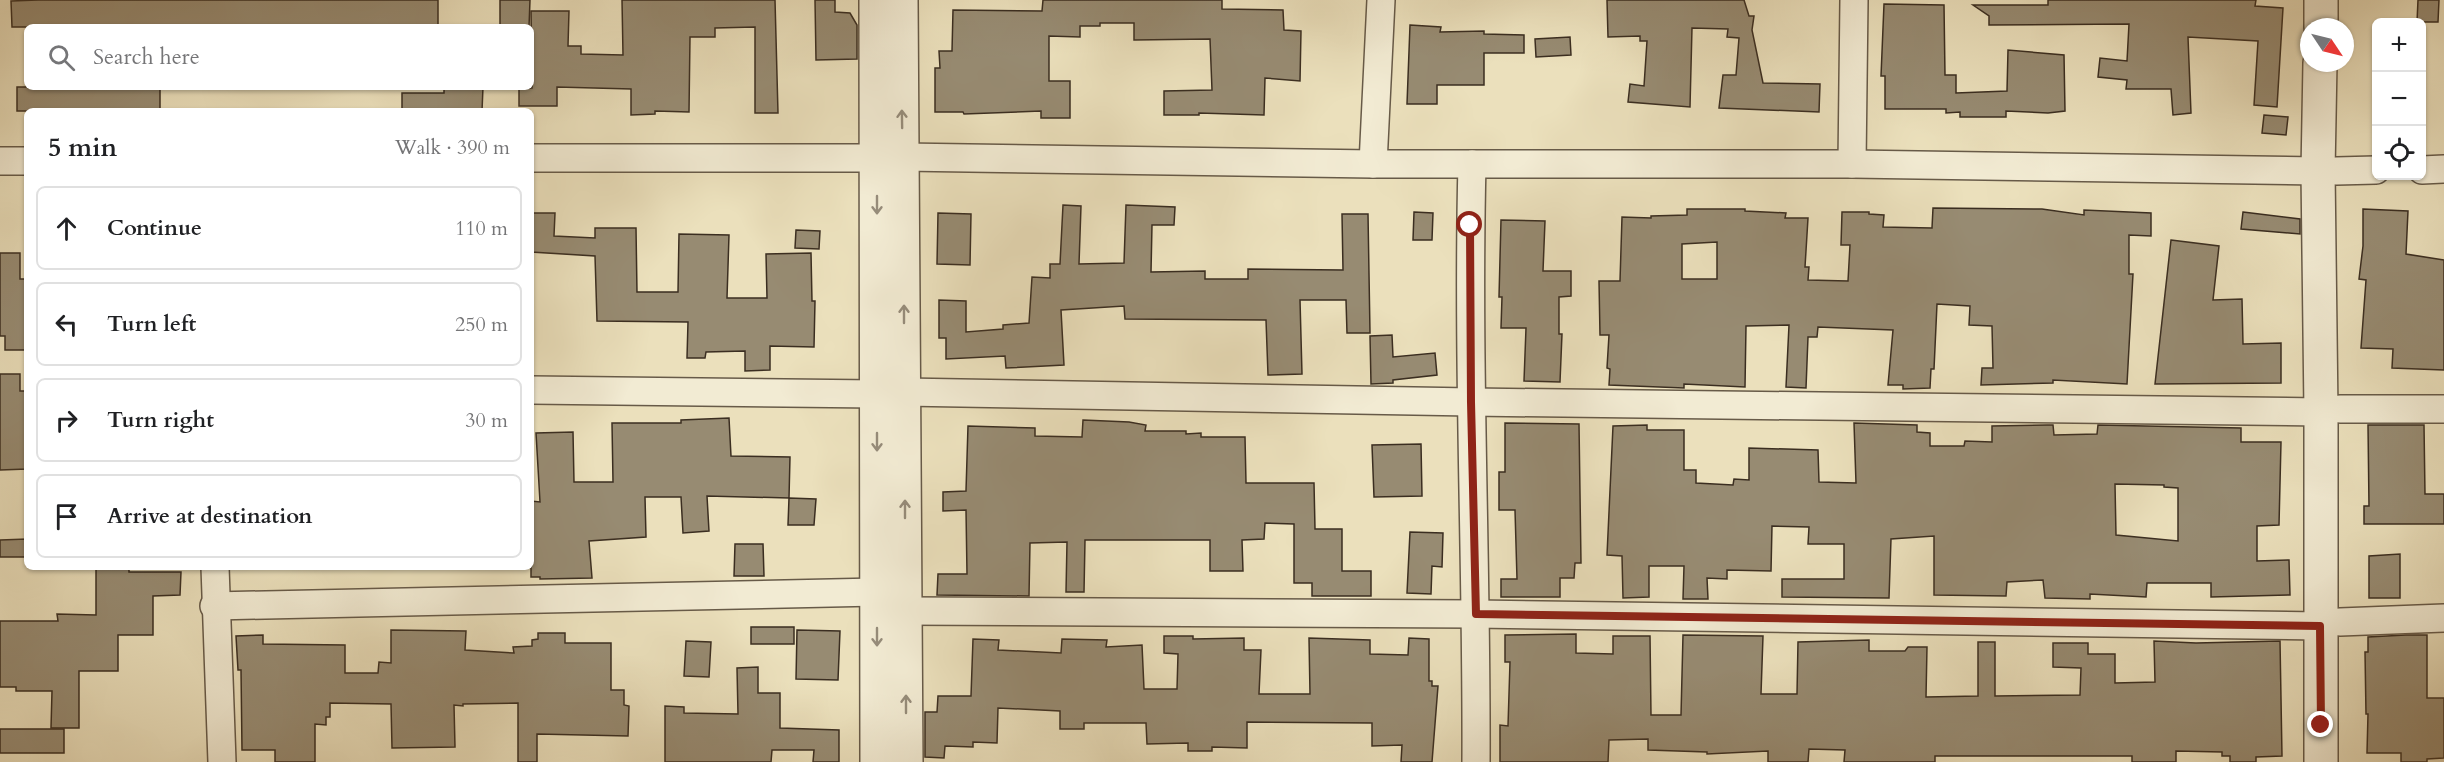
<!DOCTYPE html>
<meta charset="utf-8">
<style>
:root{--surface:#fff;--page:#f6f6f6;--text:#202124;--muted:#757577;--line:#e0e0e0}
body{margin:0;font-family:Cardo,serif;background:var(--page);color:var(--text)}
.controls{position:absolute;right:18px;top:18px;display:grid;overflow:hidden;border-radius:9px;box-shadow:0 2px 4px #0004}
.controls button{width:54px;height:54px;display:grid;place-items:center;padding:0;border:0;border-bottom:2px solid var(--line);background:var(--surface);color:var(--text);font:30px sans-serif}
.compass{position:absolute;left:2300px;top:18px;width:54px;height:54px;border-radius:50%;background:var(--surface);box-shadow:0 2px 4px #0004;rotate:125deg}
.stop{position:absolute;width:18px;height:18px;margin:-14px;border:4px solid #8f2418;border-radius:50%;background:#fff}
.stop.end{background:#8f2418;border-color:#fff;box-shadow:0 2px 6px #0008}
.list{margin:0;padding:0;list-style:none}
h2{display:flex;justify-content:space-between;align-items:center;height:78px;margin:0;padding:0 24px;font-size:26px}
h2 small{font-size:20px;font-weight:400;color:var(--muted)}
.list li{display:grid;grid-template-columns:39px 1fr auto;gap:18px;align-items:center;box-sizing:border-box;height:84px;margin:0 12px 12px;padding:0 12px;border:2px solid var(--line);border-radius:9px}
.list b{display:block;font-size:22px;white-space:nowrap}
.list em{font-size:20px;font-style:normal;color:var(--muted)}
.icon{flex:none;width:33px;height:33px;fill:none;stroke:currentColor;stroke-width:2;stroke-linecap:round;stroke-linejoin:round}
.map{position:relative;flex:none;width:2444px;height:762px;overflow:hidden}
.search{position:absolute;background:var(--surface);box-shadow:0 2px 4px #0004;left:24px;top:24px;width:510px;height:66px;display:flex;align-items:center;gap:15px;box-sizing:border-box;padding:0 21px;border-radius:9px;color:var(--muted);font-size:22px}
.panel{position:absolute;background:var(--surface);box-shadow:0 2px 4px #0004;left:24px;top:108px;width:510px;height:462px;border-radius:9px}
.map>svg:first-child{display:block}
.building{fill:#978b72;stroke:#3b2e21;stroke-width:1.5;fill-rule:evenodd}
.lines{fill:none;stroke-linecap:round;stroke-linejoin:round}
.minor-casing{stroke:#675a48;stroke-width:30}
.tertiary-casing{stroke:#675a48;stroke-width:36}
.minor{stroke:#f2ebd3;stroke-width:27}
.tertiary{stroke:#f2ebd3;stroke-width:33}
.oneway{stroke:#968c7a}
.route{stroke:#8f2418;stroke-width:8}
</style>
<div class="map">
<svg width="2444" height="762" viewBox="0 0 2444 762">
<rect width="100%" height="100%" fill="#ebe0bc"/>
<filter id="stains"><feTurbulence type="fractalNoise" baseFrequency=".00333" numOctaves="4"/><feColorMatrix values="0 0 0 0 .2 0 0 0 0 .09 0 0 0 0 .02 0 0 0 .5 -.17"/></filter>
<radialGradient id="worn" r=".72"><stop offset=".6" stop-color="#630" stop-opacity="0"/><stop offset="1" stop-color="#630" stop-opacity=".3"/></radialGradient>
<!-- building -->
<g class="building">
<path d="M 38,0 L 438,0 L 438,27 L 12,27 L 11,1 Z"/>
<path d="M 500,0 L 530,0 L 529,27 L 500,27 Z"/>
<path d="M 622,0 L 775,0 L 778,113 L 755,113 L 755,27 L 715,28 L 715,37 L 690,37 L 689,112 L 655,111 L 655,114 L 631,115 L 631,89 L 557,87 L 557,106 L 519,106 L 519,88 L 532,88 L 531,11 L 569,11 L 568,46 L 581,46 L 581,54 L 623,55 Z"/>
<path d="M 815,0 L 835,0 L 835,12 L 850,13 L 857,25 L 857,59 L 816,60 Z"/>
<path d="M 1043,0 L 1222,0 L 1222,9 L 1283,10 L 1284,30 L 1301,31 L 1300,81 L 1265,78 L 1264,115 L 1199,113 L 1199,115 L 1164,115 L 1164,91 L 1212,90 L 1210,39 L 1134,40 L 1134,23 L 1100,23 L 1100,26 L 1080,26 L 1080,37 L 1049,36 L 1049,81 L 1070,81 L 1070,118 L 1041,118 L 1041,111 L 964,114 L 963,112 L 935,112 L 935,68 L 940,68 L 939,51 L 952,51 L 953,10 L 1042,11 Z"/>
<path d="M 1607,0 L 1744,0 L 1749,16 L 1754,16 L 1752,30 L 1763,83 L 1820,84 L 1819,112 L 1719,108 L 1723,75 L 1736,75 L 1739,38 L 1727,37 L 1728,29 L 1692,28 L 1690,107 L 1628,102 L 1630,84 L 1644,86 L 1647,41 L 1640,41 L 1640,36 L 1608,37 Z"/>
<path d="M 2048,0 L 2256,0 L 2255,6 L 2283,8 L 2277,107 L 2254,105 L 2258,41 L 2188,37 L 2191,113 L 2173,115 L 2171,89 L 2126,89 L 2127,80 L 2098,77 L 2100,58 L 2127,61 L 2129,24 L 1989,25 L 1989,16 L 1973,5 L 2048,5 Z"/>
<path d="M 2418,0 L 2439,0 L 2438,22 L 2417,22 Z"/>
<path d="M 1884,4 L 1944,5 L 1945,75 L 1956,75 L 1956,93 L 2007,91 L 2008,50 L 2064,55 L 2065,111 L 2048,113 L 2006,111 L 2006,117 L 1960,117 L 1960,112 L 1946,113 L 1946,109 L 1885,109 L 1885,76 L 1881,76 Z"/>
<path d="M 1410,25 L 1441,27 L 1440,32 L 1484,31 L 1484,34 L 1524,35 L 1524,53 L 1484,53 L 1484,85 L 1437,85 L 1437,104 L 1407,104 Z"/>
<path d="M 1570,37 L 1571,55 L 1536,57 L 1535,39 Z"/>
<rect x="17" y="87" width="143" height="24"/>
<path d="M 444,87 L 483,87 L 482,111 L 402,111 L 402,93 L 444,93 Z"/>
<path d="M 2264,115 L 2288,117 L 2286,135 L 2262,133 Z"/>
<path d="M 1063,205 L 1081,206 L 1079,264 L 1124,263 L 1126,205 L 1175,207 L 1174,225 L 1152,225 L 1151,272 L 1205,271 L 1205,279 L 1248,279 L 1248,269 L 1343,270 L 1342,214 L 1368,214 L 1370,333 L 1347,333 L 1346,300 L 1300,300 L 1302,374 L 1268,375 L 1266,320 L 1125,319 L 1124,306 L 1061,310 L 1064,365 L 1006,368 L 1005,356 L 946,359 L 946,338 L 939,338 L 939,300 L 966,301 L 966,332 L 1003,329 L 1003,325 L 1029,323 L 1032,277 L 1050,278 L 1050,264 L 1060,264 Z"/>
<path d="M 1933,208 L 2042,209 L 2084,215 L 2084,210 L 2151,213 L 2151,236 L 2129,235 L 2129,274 L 2133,274 L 2127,384 L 2053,380 L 2053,383 L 1981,385 L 1982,368 L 1993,368 L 1992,326 L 1969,325 L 1970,306 L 1937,304 L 1934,369 L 1931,369 L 1930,388 L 1903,389 L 1903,385 L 1888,385 L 1893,330 L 1818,327 L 1817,337 L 1808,337 L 1806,388 L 1786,387 L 1789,325 L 1746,326 L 1745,387 L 1684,384 L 1684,388 L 1609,385 L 1610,369 L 1607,368 L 1609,335 L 1600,335 L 1599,281 L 1620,281 L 1622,217 L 1651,218 L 1651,216 L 1687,215 L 1687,209 L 1745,209 L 1745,211 L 1786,213 L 1785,218 L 1808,218 L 1805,267 L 1809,267 L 1808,280 L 1848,281 L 1850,245 L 1841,245 L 1842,212 L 1869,212 L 1869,214 L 1884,215 L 1883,227 L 1932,228 ZM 1717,242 L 1717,279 L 1682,279 L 1682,244 Z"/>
<path d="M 2363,209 L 2408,211 L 2406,254 L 2444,260 L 2444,370 L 2392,368 L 2393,349 L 2361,348 L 2366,280 L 2359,279 L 2363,246 Z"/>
<path d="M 1414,212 L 1433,213 L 1432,240 L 1413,240 Z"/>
<path d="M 2243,212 L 2300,219 L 2300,234 L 2241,229 Z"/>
<path d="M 531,213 L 555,213 L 554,236 L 595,238 L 595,228 L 636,228 L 637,292 L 678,292 L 679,234 L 729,235 L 727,298 L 767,298 L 766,254 L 811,253 L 812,301 L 815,301 L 814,347 L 770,346 L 770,370 L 745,371 L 745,351 L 706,352 L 705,358 L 687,358 L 688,322 L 597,321 L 595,256 L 531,252 Z"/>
<path d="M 938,213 L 971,214 L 970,265 L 937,264 Z"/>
<path d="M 1501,220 L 1545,221 L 1543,271 L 1571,271 L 1571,296 L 1559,297 L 1559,334 L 1562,334 L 1560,382 L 1524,381 L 1526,328 L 1501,328 L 1502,297 L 1499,297 Z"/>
<path d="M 796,230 L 820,231 L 819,249 L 795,248 Z"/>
<path d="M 2171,240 L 2219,246 L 2213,300 L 2242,299 L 2243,344 L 2281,343 L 2281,383 L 2155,384 Z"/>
<path d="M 0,253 L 20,253 L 20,279 L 27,279 L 27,350 L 5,350 L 5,336 L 0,336 Z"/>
<path d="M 1392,335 L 1393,357 L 1435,353 L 1437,375 L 1393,380 L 1393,383 L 1371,384 L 1370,336 Z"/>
<path d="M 0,374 L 20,374 L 20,391 L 27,391 L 27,469 L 0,470 Z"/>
<path d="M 729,418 L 731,456 L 790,457 L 789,498 L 707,496 L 709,531 L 683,533 L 681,497 L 645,497 L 646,537 L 589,541 L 592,578 L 540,579 L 540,577 L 531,577 L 531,501 L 540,502 L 536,433 L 573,432 L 574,482 L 613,482 L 612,423 L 681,423 L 681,420 Z"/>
<path d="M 1083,420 L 1129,422 L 1146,425 L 1145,431 L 1186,431 L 1186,434 L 1201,433 L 1201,437 L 1245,437 L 1246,483 L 1314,483 L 1315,529 L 1342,529 L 1342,571 L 1371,571 L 1371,596 L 1312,596 L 1312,583 L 1294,583 L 1294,524 L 1265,523 L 1264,539 L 1242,540 L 1243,571 L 1210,571 L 1210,540 L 1085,540 L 1084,592 L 1066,592 L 1067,542 L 1030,543 L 1029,596 L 937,595 L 938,574 L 967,574 L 966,510 L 943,511 L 943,492 L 966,491 L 968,426 L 1035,428 L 1035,436 L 1082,437 Z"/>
<path d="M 1505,423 L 1579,424 L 1581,563 L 1575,563 L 1574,578 L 1560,578 L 1560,597 L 1501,597 L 1501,579 L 1517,579 L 1515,510 L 1499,510 L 1499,472 L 1505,472 Z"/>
<path d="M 1854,423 L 1917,425 L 1917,432 L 1930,433 L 1930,446 L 1964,446 L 1965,441 L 1992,442 L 1992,426 L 2047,425 L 2053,425 L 2054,435 L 2097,434 L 2098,425 L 2241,428 L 2241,442 L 2281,442 L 2279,525 L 2257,526 L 2257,561 L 2289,560 L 2290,595 L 2211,597 L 2211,583 L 2147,583 L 2146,597 L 2090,594 L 2090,599 L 2045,598 L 2043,580 L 2007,582 L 2006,596 L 1934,595 L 1934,536 L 1891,539 L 1889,598 L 1782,597 L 1782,579 L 1844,579 L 1844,544 L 1808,544 L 1809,527 L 1772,526 L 1771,571 L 1727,570 L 1727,579 L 1707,578 L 1708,599 L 1683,599 L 1684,566 L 1649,566 L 1649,597 L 1623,598 L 1622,556 L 1607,555 L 1613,426 L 1647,425 L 1647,430 L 1684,430 L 1684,470 L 1696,470 L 1696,483 L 1733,485 L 1734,479 L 1749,480 L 1749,448 L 1818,450 L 1819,482 L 1856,483 ZM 2115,484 L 2164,485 L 2164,487 L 2178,488 L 2178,541 L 2116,535 Z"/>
<path d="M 2368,425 L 2424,425 L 2425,494 L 2444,494 L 2444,524 L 2364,524 L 2364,506 L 2369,506 Z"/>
<path d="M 1421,444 L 1422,496 L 1374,497 L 1372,445 Z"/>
<path d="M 789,498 L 816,499 L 814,525 L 788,525 Z"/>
<path d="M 1410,532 L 1443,533 L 1442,567 L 1432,566 L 1431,594 L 1407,593 Z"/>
<path d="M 27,539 L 27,557 L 0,557 L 0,540 Z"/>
<path d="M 735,544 L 763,544 L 764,576 L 734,576 Z"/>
<path d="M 2400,554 L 2400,598 L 2369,598 L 2369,556 Z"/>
<path d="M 96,567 L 129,567 L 129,572 L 181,572 L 180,595 L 153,596 L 153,635 L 118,635 L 118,671 L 79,671 L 79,728 L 51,728 L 52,691 L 16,691 L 16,687 L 0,687 L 0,621 L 58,621 L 57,614 L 96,615 Z"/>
<rect x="751" y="627" width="43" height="17"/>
<path d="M 391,630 L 466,631 L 465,650 L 514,653 L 513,647 L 532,646 L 532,640 L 538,639 L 538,633 L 565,633 L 565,643 L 611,643 L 611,690 L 624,690 L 624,705 L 629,706 L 628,736 L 537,734 L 537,762 L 518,762 L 518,703 L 463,704 L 463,706 L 454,705 L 455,747 L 392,748 L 391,704 L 330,703 L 330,717 L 326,717 L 326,725 L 315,724 L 315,762 L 275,762 L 275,750 L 242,750 L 241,670 L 238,670 L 236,636 L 263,635 L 263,644 L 345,645 L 345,673 L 378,673 L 379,662 L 391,663 Z"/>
<path d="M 797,630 L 840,631 L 838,680 L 796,679 Z"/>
<path d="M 1576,634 L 1576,653 L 1613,654 L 1613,636 L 1650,636 L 1651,715 L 1681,715 L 1683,635 L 1763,636 L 1761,694 L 1797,694 L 1798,642 L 1869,640 L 1869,651 L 1905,651 L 1908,647 L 1927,647 L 1926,697 L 1978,696 L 1978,642 L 1995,642 L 1995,696 L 2080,695 L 2081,668 L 2053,667 L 2053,643 L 2088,643 L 2088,654 L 2115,654 L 2115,683 L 2155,682 L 2154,641 L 2196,643 L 2280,641 L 2282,756 L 2256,757 L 2256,762 L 2230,762 L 2230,756 L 2222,756 L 2222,752 L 2176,751 L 2176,762 L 2132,762 L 2132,756 L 1935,756 L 1935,762 L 1844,762 L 1845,750 L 1809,749 L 1808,762 L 1768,762 L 1768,751 L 1707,754 L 1707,752 L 1648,750 L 1648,739 L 1609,740 L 1608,762 L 1500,762 L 1500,725 L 1508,726 L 1510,662 L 1505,662 L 1505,635 Z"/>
<path d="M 2406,635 L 2427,635 L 2427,698 L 2444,698 L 2444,758 L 2427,759 L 2427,762 L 2401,762 L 2401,753 L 2367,753 L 2368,714 L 2366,714 L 2365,652 L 2368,652 L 2368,637 Z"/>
<path d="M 1164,636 L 1193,636 L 1193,639 L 1244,638 L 1244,650 L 1261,650 L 1259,694 L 1310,694 L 1309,638 L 1370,640 L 1370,654 L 1408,655 L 1409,638 L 1429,639 L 1429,681 L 1432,681 L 1432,686 L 1438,686 L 1432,762 L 1401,762 L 1402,745 L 1372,746 L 1372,723 L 1247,722 L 1247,748 L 1212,747 L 1212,751 L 1188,751 L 1188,743 L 1147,744 L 1146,723 L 1084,723 L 1084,729 L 1060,729 L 1060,711 L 998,708 L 997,743 L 973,742 L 973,747 L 945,746 L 944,758 L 925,757 L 925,712 L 937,712 L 938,696 L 971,696 L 973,639 L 999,640 L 998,650 L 1061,653 L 1062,639 L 1107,640 L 1106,647 L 1142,645 L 1144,689 L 1177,689 L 1178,654 L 1164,653 Z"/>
<path d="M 686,641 L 711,642 L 709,677 L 684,676 Z"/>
<path d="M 758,667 L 758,693 L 780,693 L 780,728 L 839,730 L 839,762 L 813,762 L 814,750 L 772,750 L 771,762 L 665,762 L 665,706 L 684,707 L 684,713 L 738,714 L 737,668 Z"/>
<rect x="0" y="729" width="64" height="24"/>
</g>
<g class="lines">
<!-- minor casing -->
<g class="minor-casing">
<g id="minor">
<path d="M 903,157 L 1373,164 L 1852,164 L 2318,171"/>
<path d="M 531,158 L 877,158"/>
<path d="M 0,161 L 27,161"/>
<path d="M 1373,164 L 1381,0"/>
<path d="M 1472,164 C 1467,363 1477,563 1476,762"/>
<path d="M 1852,164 L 1854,0"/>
<path d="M 2422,170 L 2444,169"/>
<path d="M 2336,171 L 2376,170"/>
<path d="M 531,390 L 877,394"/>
<path d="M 904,392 L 1471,402 L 2321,412"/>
<path d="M 2340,409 L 2444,409"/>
<path d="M 215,567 L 222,762"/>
<path d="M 214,606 L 877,592"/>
<path d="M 905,611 L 1476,614 L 2320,626"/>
<path d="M 2340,622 L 2444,618"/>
</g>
</g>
<!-- tertiary casing -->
<g class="tertiary-casing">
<g id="tertiary">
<path d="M 876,0 L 877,762"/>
<path d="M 901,0 L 906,762"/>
<path d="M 2321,27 L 2321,0"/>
<path d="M 2320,63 L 2318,171 L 2321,412 L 2321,762"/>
</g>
</g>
<!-- minor -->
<use href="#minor" class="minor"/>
<!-- tertiary -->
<use href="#tertiary" class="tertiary"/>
</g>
<!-- one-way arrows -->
<defs><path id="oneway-shaft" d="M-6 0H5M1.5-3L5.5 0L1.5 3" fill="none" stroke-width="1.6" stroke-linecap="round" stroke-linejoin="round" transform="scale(1.5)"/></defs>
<g class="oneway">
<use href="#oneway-shaft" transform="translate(902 119) rotate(-91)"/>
<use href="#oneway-shaft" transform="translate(877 205) rotate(90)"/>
<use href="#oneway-shaft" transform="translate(904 314) rotate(-90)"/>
<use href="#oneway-shaft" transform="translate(877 442) rotate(90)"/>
<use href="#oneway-shaft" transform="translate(905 509) rotate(-90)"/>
<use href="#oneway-shaft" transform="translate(877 637) rotate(90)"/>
<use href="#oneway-shaft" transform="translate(906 704) rotate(-90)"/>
</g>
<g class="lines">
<!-- route -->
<path class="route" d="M 1470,225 L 1471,402 L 1476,614 L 2320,626 L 2321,725"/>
</g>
<rect width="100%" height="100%" filter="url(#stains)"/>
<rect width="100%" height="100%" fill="url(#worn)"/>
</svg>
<div class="controls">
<button>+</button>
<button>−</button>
<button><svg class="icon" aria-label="locate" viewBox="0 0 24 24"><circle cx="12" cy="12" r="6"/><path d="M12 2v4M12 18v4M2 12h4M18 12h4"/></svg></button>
</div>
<svg class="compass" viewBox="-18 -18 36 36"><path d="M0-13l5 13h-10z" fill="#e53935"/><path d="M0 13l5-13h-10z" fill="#757577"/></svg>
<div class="stop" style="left:1470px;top:225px"></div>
<div class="stop end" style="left:2321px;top:725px"></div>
<div class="search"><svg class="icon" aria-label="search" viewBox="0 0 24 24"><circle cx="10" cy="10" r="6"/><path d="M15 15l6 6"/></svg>Search here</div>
<section class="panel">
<h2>5 min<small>Walk · 390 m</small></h2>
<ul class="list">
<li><svg class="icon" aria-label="ahead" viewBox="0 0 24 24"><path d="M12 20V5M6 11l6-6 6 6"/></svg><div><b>Continue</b></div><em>110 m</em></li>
<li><svg class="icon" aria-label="left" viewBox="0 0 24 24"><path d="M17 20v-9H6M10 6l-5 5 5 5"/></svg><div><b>Turn left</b></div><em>250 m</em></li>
<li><svg class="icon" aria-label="right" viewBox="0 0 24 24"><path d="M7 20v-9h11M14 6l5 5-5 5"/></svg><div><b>Turn right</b></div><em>30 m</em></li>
<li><svg class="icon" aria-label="arrive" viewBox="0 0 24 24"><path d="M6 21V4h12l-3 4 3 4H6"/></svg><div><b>Arrive at destination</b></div></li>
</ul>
</section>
</div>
